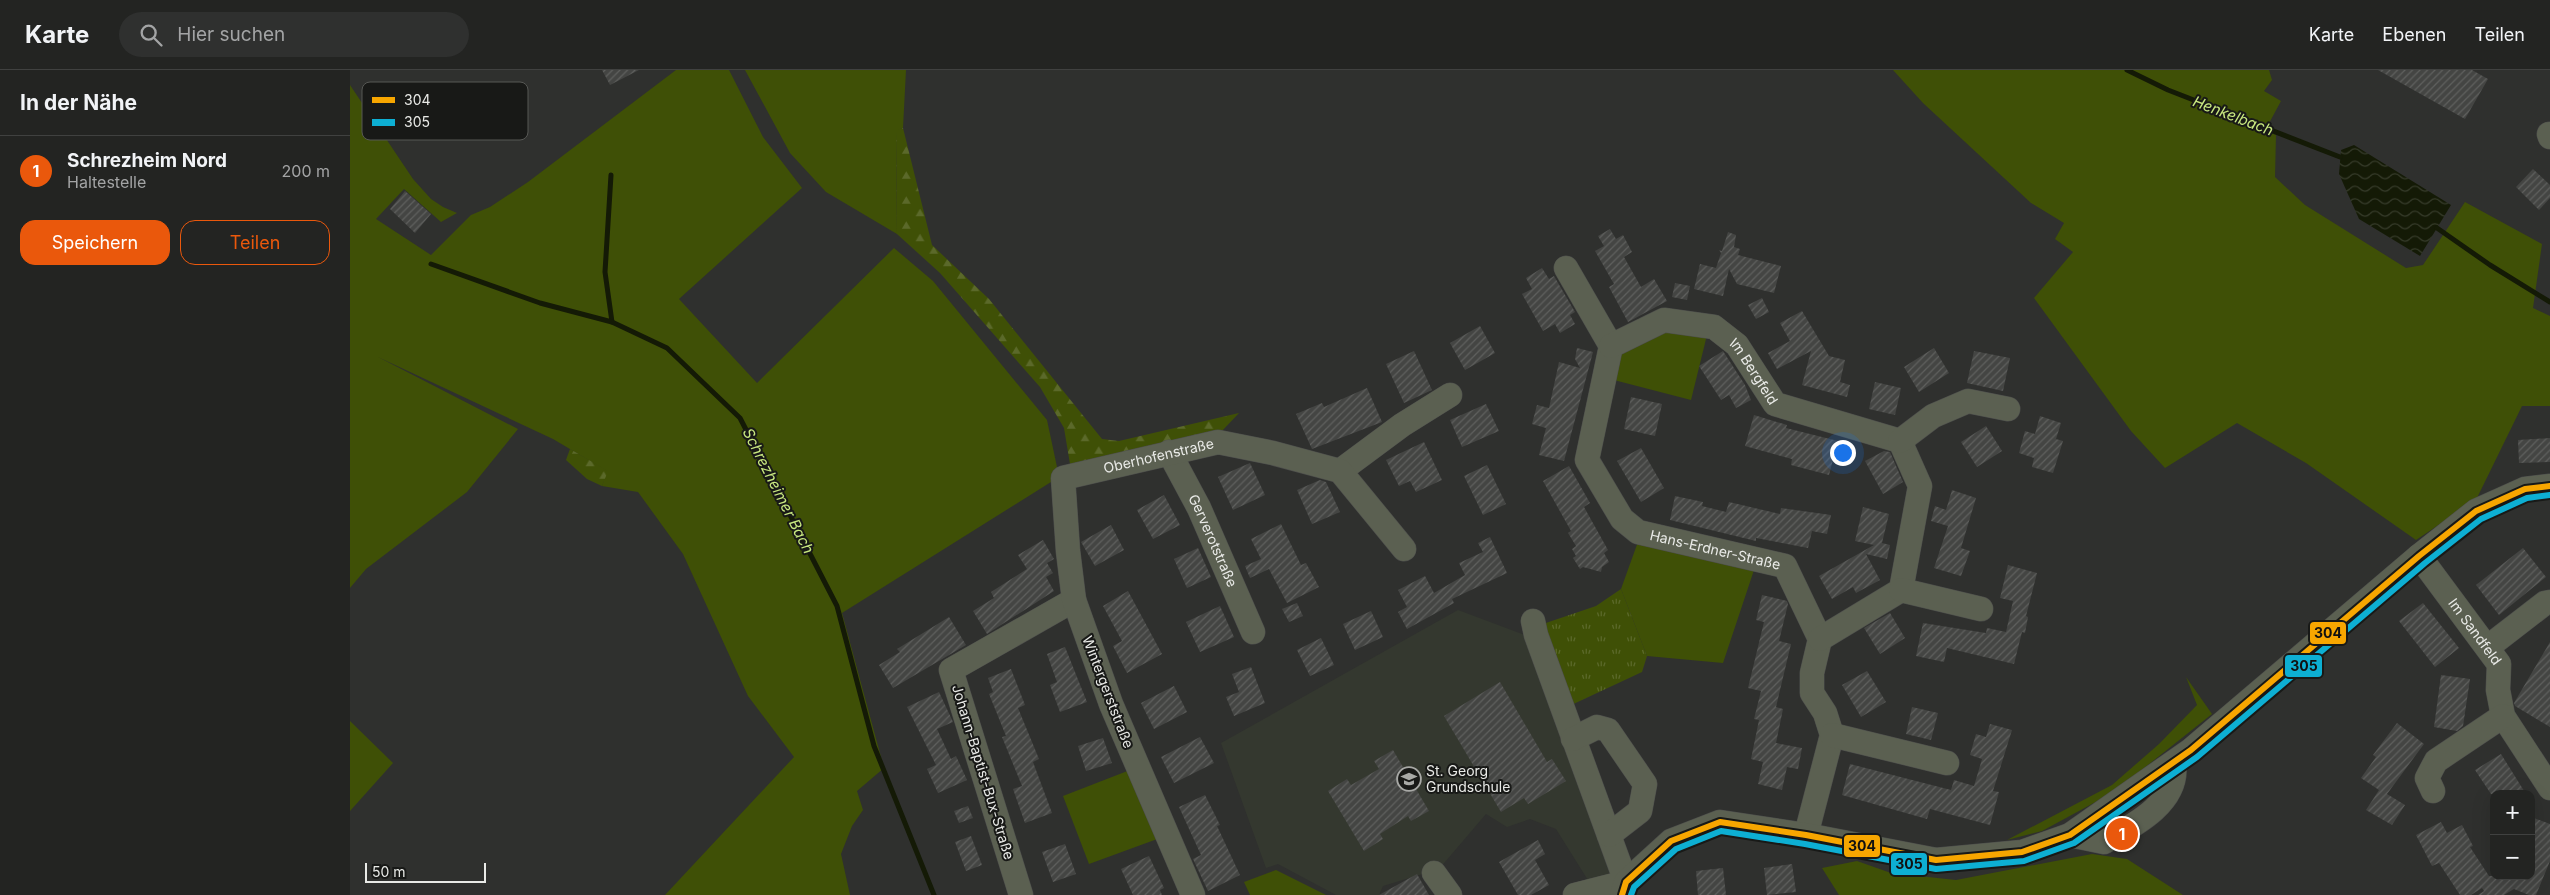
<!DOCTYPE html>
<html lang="de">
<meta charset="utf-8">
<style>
:root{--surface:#232422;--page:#2f302f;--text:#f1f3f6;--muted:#a3a4a5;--line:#404140;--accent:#ea580c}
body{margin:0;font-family:Inter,sans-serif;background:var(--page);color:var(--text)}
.controls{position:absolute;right:15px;bottom:15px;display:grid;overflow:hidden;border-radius:10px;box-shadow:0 5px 20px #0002}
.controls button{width:45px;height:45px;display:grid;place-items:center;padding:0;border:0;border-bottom:1px solid var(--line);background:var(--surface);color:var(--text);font:25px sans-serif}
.scale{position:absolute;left:15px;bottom:12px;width:121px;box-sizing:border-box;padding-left:5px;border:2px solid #e9eae7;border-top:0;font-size:14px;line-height:18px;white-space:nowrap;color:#e9eae7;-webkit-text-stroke:4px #181917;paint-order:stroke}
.you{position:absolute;left:1492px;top:382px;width:18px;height:18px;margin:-12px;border:4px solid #fff;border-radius:50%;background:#1a73e8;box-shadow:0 0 0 8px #1a73e833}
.badge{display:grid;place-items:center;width:32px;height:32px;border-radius:50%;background:var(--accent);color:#fff;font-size:16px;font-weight:700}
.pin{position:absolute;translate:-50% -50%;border:2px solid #fff;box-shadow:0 1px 5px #0006}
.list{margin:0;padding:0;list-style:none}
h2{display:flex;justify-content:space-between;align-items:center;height:65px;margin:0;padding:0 20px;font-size:21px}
h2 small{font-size:16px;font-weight:400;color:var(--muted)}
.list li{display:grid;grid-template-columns:32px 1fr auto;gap:15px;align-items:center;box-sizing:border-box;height:70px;padding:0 20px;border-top:1px solid var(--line)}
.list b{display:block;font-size:19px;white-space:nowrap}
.list p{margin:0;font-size:16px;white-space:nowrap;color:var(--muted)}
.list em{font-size:16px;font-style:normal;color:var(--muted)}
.actions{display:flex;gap:10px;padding:15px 20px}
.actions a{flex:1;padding:11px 0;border:1px solid var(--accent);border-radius:15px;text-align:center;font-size:18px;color:var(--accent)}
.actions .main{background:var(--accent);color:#fff}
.icon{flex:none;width:28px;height:28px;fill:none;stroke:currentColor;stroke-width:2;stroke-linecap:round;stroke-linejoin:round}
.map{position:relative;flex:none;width:2200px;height:825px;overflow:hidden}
header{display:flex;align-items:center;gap:30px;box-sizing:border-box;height:70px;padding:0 25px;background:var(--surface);border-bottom:1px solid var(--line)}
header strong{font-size:24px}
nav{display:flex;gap:28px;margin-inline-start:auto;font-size:18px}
.search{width:350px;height:45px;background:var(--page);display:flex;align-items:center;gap:12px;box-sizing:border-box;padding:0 18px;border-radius:28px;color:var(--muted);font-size:19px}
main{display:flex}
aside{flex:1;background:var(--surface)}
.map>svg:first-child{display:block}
.built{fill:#34382f}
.grass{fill:#3f5006}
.forest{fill:url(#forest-firs)}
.park{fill:url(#park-tufts)}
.water{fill:url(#water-waves)}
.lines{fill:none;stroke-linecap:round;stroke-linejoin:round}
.stream{stroke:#141a06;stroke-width:5}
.building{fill:url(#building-hatch)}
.minor-casing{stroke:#4d4e4c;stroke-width:25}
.minor{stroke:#5b6051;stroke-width:24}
.bus-1-casing{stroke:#181917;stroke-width:10}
.bus-2-casing{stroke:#181917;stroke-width:10}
.bus-1{stroke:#f7a600;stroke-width:6}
.bus-2{stroke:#0dafd3;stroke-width:6}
.labels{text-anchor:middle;stroke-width:4;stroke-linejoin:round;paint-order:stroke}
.street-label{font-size:14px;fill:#e9eae7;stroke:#181917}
.poi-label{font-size:14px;fill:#e9eae7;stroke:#181917;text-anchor:start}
.water-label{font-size:15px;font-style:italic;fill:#c9e980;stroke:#181917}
.key{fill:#181917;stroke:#575855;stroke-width:1}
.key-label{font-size:14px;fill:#e9eae7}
.line-badge{stroke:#181917;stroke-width:2}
.pale-badge-label{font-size:14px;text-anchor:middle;font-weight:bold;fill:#111}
</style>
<header>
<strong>Karte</strong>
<div class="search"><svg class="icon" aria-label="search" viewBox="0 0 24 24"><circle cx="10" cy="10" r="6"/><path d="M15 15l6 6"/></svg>Hier suchen</div>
<nav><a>Karte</a><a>Ebenen</a><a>Teilen</a></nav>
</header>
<main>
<aside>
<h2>In der Nähe<small></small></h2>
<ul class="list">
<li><span class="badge">1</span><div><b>Schrezheim Nord</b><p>Haltestelle</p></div><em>200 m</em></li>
</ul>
<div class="actions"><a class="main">Speichern</a><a>Teilen</a></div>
</aside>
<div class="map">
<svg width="2200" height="825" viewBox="0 0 2200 825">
<defs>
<pattern id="forest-firs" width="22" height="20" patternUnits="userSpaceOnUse" patternTransform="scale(1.25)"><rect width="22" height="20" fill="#3f5006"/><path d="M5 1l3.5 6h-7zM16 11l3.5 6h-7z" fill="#5b692a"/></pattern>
<pattern id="park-tufts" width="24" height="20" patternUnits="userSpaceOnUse" patternTransform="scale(1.25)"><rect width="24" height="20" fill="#3f5006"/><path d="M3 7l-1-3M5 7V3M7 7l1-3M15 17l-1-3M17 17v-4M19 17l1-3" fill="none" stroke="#5b692a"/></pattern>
<pattern id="water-waves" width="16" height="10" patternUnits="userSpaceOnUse" patternTransform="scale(1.25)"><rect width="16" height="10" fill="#141a06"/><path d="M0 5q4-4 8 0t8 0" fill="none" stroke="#363b2a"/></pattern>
<pattern id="building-hatch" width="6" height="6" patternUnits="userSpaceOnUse" patternTransform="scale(1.25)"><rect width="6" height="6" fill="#444543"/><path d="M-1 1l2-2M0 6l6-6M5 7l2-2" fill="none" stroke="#5f605e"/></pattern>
</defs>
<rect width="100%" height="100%" fill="#2f302e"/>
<!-- built -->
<path class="built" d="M 1108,540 L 1183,568 L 1270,808 L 1241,815 L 1206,759 L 1180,749 L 1157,757 L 1136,744 L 1089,799 L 1033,816 L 1029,825 L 986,825 L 928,794 L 916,798 L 871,673 Z"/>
<!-- grass -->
<g class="grass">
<path d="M 326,0 L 379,0 L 413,67 L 452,118 L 329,229 L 407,313 L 544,178 L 583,211 L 697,350 L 707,397 L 701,412 L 492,543 L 534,698 L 507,721 L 513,740 L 502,756 L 491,784 L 500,825 L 315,825 L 444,687 L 398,626 L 333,484 L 288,422 L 252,416 L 257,401 L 203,369 L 28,287 L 168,359 L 117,422 L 16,499 L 0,518 L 0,15 L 63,109 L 81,129 L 93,137 L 107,143 L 91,152 L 54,119 L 26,149 L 81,185 L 121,145 L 140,137 L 178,112 Z"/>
<path d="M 395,0 L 556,0 L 553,58 L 546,61 L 547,164 L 476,122 L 440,83 Z"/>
<path d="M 1543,0 L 1919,0 L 1922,10 L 1914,21 L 1931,31 L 1917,57 L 1834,27 L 1926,65 L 1925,107 L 1955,135 L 2056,198 L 2073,195 L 2115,132 L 2192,174 L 2183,238 L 2200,246 L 2200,336 L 2172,336 L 2126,430 L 2066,470 L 1956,393 L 1887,353 L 1815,398 L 1781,361 L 1684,228 L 1723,182 L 1705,169 L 1714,153 L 1681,133 L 1573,33 Z"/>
<path d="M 1314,256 L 1357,265 L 1341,330 L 1260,309 L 1266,280 Z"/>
<path d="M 1289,469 L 1405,497 L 1373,593 L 1297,586 L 1271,519 Z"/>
<path d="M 1836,607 L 1862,644 L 1764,722 L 1692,761 L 1657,770 L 1762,715 L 1809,674 L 1847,635 Z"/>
<path d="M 0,651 L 43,693 L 0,741 Z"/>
<path d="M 780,700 L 810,768 L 739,794 L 713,726 Z"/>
<path d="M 1742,784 L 1777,789 L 1833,825 L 1489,825 L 1472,798 L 1507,791 L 1541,803 L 1606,810 Z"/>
<path d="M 926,800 L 976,825 L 900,825 L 894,812 Z"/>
</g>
<!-- forest -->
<g class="forest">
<path d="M 553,58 L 582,175 L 639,229 L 752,369 L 769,371 L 889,343 L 870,363 L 741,396 L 720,394 L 714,358 L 690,317 L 590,203 L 547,164 L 546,60 Z"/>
<path d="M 220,379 L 258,401 L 252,416 L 237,409 L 216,390 Z"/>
</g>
<!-- park -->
<path class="park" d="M 1271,519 L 1297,586 L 1292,602 L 1217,637 L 1190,555 L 1246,536 Z"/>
<!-- water -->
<path class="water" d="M 2004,75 L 2101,135 L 2070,186 L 2009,149 L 1989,104 L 1991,80 Z"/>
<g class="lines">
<!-- stream -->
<g class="stream">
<path d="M 1777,0 L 1818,20 L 1990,87"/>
<path d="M 261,105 L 255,202 L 262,252"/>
<path d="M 2087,158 L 2140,195 L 2200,232"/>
<path d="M 81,194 L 190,233 L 262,252 L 317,278 L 390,348 L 487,536 L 524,676 L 584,825"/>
</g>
</g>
<!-- building -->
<g class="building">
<path d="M 252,0 L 289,0 L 260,15 Z"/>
<path d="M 2028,0 L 2122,0 L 2138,9 L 2115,49 Z"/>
<path d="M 2183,99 L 2200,115 L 2200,128 L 2189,140 L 2166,117 Z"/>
<path d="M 55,121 L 81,144 L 65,163 L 40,139 Z"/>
<path d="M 1260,159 L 1266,169 L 1273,165 L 1282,182 L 1274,187 L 1291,217 L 1304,209 L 1317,231 L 1278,252 L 1259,217 L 1264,214 L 1245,181 L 1254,176 L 1248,166 Z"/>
<path d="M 1378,162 L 1386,165 L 1384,177 L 1390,179 L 1388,185 L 1431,196 L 1424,223 L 1387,214 L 1379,199 L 1373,226 L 1344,219 L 1350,194 L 1366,198 L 1371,183 L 1369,180 L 1372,181 Z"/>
<path d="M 1192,198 L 1199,209 L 1204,206 L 1225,242 L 1220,245 L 1225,254 L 1210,263 L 1205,254 L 1193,261 L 1172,224 L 1182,219 L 1176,208 Z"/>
<path d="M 1325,213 L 1340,216 L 1337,230 L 1322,227 Z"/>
<path d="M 1412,228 L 1419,242 L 1406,249 L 1398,235 Z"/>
<path d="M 1452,241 L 1479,286 L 1495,290 L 1490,312 L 1500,315 L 1497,327 L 1452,315 L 1461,281 L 1427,299 L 1418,283 L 1440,271 L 1430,253 Z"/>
<path d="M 1130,256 L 1145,283 L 1115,300 L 1100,273 Z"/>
<path d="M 1227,278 L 1243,282 L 1214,391 L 1189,385 L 1196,358 L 1182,354 L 1187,335 L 1199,338 L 1209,292 L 1230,298 L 1225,289 Z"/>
<path d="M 1584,278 L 1599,303 L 1569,322 L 1554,297 Z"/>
<path d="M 1064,281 L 1082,320 L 1054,333 L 1036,294 Z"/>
<path d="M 1373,281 L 1395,315 L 1401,330 L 1386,338 L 1379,325 L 1371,330 L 1349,296 Z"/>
<path d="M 1624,281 L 1660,288 L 1653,321 L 1617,313 Z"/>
<path d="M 1525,312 L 1551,318 L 1545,345 L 1519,339 Z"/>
<path d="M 1017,318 L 1032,352 L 962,379 L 946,344 L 972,333 L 974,337 Z"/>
<path d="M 1281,327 L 1312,334 L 1305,366 L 1274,359 Z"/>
<path d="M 1136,334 L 1149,361 L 1112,377 L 1100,350 Z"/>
<path d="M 1404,345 L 1437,355 L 1436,358 L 1488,371 L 1479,405 L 1441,395 L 1442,389 L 1395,376 Z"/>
<path d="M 1690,346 L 1711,353 L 1706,369 L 1713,371 L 1703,403 L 1682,397 L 1684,388 L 1669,383 L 1675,361 L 1685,364 Z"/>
<path d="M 1636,356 L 1652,381 L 1627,397 L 1611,372 Z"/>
<path d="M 2200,368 L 2200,392 L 2169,393 L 2168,370 Z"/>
<path d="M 1074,372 L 1092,410 L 1066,422 L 1060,411 L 1049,416 L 1036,390 Z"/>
<path d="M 1291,378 L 1314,418 L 1291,432 L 1267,391 Z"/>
<path d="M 1534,381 L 1540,382 L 1553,412 L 1533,424 L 1515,391 Z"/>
<path d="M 900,393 L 915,425 L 883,440 L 868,407 Z"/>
<path d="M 1137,395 L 1156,434 L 1133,445 L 1114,406 Z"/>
<path d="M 1219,396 L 1240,433 L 1234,437 L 1258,480 L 1254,483 L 1259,492 L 1252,497 L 1251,502 L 1233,497 L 1230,499 L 1223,488 L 1226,486 L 1222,479 L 1226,476 L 1218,463 L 1221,461 L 1193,411 Z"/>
<path d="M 970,410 L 976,412 L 990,442 L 962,454 L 947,420 Z"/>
<path d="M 1602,420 L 1626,428 L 1611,478 L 1620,481 L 1611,506 L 1584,498 L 1598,456 L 1581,451 L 1585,436 L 1596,440 Z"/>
<path d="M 814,425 L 830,455 L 803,469 L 787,440 Z"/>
<path d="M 1325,426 L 1353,432 L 1352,436 L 1376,442 L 1379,432 L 1430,444 L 1431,438 L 1481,445 L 1477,464 L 1462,461 L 1458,478 L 1406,468 L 1406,471 L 1320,450 Z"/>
<path d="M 1513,437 L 1539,444 L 1532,473 L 1540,475 L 1537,489 L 1516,484 L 1530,510 L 1506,523 L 1503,517 L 1482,529 L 1469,506 L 1524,475 L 1505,471 Z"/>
<path d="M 931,454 L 951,495 L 956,493 L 969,517 L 937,533 L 919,499 L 900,508 L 895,496 L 911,489 L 901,469 Z"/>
<path d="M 761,455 L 774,480 L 745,496 L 731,472 Z"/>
<path d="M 1140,467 L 1157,503 L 1102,529 L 1104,533 L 1057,559 L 1048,542 L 1057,537 L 1048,520 L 1075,506 L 1084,523 L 1115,505 L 1109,493 L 1133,482 L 1128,473 Z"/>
<path d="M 693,470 L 704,489 L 697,493 L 703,503 L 696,507 L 704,521 L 637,564 L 623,541 L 644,528 L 641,522 L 677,499 L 668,485 Z"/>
<path d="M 848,478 L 861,507 L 837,518 L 824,489 Z"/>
<path d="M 2173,478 L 2196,507 L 2149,545 L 2126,515 Z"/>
<path d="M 1658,495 L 1687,503 L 1676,546 L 1678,547 L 1675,563 L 1672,562 L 1664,594 L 1597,578 L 1594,592 L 1566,586 L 1573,553 L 1636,563 L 1637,558 L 1656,562 L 1663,531 L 1650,528 Z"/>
<path d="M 778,521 L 812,584 L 777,603 L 763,576 L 772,571 L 753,536 Z"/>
<path d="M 1412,525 L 1437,531 L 1438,534 L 1429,571 L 1441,574 L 1426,637 L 1433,639 L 1426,673 L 1452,678 L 1448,699 L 1437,697 L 1432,720 L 1408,714 L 1413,692 L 1401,689 L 1409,650 L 1404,649 L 1411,621 L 1398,618 L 1414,552 L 1406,550 Z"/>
<path d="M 947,533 L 953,546 L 939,552 L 932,539 Z"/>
<path d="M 2073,533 L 2109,578 L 2085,597 L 2049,551 Z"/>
<path d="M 870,536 L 884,567 L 850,582 L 836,552 Z"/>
<path d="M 1021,541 L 1033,567 L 1005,580 L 993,554 Z"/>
<path d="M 1540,543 L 1555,568 L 1530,584 L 1514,558 Z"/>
<path d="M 599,547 L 616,575 L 543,618 L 529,595 L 550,582 L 547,579 Z"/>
<path d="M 971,568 L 984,595 L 960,606 L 947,580 Z"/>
<path d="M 2200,572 L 2200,657 L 2165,636 L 2164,633 Z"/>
<path d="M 715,577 L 737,632 L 710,642 L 700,615 L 707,612 L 697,584 Z"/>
<path d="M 901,597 L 915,633 L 884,646 L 876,627 L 889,622 L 882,604 Z"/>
<path d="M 661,599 L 675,635 L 668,638 L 689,689 L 683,692 L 702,743 L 675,753 L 663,719 L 672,716 L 652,667 L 656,666 L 639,624 L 643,622 L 638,608 Z"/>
<path d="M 1517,601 L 1536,632 L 1511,647 L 1492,615 Z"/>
<path d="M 2091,605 L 2120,609 L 2113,656 L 2107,661 L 2084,657 Z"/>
<path d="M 1150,612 L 1197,692 L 1202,689 L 1216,711 L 1178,734 L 1174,728 L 1151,742 L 1094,646 Z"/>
<path d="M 824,616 L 837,642 L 804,659 L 791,633 Z"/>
<path d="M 589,622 L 603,652 L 587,659 L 601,689 L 606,686 L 617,710 L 588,723 L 577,699 L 586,695 L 557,637 Z"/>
<path d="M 1562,637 L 1588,643 L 1581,670 L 1556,664 Z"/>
<path d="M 2047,653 L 2074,674 L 2037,724 L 2055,735 L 2042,755 L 2016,740 L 2029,720 L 2011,708 L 2026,687 L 2023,685 Z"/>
<path d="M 1640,654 L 1662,660 L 1643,721 L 1649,722 L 1640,755 L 1580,739 L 1577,749 L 1492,725 L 1500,694 L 1601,720 L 1604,710 L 1624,716 L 1632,689 L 1620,685 L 1626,664 L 1636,667 Z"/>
<path d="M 850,667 L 864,693 L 824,713 L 811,687 Z"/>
<path d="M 753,668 L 762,693 L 736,701 L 728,676 Z"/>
<path d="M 1043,680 L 1079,741 L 1061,751 L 1058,746 L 1030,764 L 1033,769 L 1014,781 L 978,721 L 997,709 L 1001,715 L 1029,699 L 1024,691 Z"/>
<path d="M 2151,684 L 2176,724 L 2141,724 L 2125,700 Z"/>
<path d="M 855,725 L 870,755 L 867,756 L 890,805 L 858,821 L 843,789 L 851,785 L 829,737 Z"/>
<path d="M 618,736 L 623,748 L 609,753 L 604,741 Z"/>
<path d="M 2181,747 L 2200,754 L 2200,791 L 2186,825 L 2179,825 L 2164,819 L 2154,825 L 2128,825 L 2134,821 L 2132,818 L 2121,825 L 2110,825 L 2089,793 L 2082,796 L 2066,765 L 2091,752 L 2097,763 L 2112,755 L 2123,776 L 2120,777 L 2139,806 L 2181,806 Z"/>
<path d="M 621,766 L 632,795 L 616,801 L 605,772 Z"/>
<path d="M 1188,770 L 1195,784 L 1185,790 L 1199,815 L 1181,825 L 1168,825 L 1149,792 Z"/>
<path d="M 715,774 L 726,804 L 703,812 L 692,782 Z"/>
<path d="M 799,786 L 814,818 L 810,820 L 812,825 L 783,825 L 771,799 Z"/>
<path d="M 1442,794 L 1446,822 L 1417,825 L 1414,798 Z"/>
<path d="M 1373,798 L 1376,825 L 1348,825 L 1346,801 Z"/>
<path d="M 1067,804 L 1079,825 L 1029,825 Z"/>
</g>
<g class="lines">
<!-- minor casing -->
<g class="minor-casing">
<g id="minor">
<path d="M 2199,64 L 2200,67"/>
<path id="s1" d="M 1216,198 L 1261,276 L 1237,390 L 1272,449 L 1288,462 L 1435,496 L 1470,569 L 1462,603 L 1462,623 L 1475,643 L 1482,665 L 1456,765"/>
<path id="s2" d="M 1261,276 L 1314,250 L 1364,257 L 1387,275 L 1425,334 L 1550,371 L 1570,416 L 1551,520 L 1470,569"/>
<path d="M 1550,371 L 1583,346 L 1618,331 L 1658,339"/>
<path id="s3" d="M 819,382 L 849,438 L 903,562"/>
<path d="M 990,401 L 1052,355 L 1100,325"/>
<path id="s4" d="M 2069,486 L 2149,594 L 2148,620 L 2153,646 L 2200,718"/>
<path d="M 1551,520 L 1631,539"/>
<path d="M 1183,551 L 1186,565 L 1276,812 L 1225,825"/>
<path d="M 2138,577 L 2195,533 L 2200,532"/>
<path d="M 1482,665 L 1597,693"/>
<path d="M 1223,669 L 1247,657 L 1258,660 L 1295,714 L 1290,741 L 1259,765"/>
<path d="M 2083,721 L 2077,708 L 2086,691 L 2153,646"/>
<path d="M 1720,765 L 1754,772 C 1783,756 1829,733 1824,694"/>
<path d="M 1084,803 L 1100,825"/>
<path d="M 671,825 L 601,600 L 724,530"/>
<path id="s5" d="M 843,825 L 761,634 L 724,530 L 718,481 L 713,408 L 868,372 L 923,383 L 990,401 L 1054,479"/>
<path d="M 1272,825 L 1276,812 L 1321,771 L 1370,752 L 1456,765 L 1586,790 L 1672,782 L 1720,765 L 1841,680 L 2069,486 L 2126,441 L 2175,419 L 2200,416"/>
</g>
</g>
<!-- minor -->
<use href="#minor" class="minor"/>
<!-- bus-1 casing -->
<g class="bus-1-casing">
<path id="bus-1" d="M 1272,825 L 1276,812 L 1321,771 L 1370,752 L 1456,765 L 1586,790 L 1672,782 L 1720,765 L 1841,680 L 2069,486 L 2126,441 L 2175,419 L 2200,416"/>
</g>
<!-- bus-2 casing -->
<g class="bus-2-casing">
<path id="bus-2" d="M 1281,825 L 1284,817 L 1326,779 L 1371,761 L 1455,774 L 1586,799 L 1674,791 L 1724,773 L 1847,687 L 2075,493 L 2131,449 L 2177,428 L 2200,425"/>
</g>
<!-- bus-1 -->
<use href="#bus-1" class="bus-1"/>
<!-- bus-2 -->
<use href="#bus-2" class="bus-2"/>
</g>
<!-- icons -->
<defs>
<g id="school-ring" transform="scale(1.25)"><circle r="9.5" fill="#181917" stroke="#a8a9a6" stroke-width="1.5"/><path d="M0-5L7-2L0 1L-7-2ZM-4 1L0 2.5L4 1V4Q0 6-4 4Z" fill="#a8a9a6"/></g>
</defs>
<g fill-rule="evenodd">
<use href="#school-ring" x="1059" y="709"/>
</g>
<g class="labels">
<!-- street labels -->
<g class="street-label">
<text dy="5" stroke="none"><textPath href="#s2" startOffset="170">Im Bergfeld</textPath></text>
<text dy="5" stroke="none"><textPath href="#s5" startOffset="539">Oberhofenstraße</textPath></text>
<text dy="5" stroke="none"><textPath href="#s3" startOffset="99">Gerverotstraße</textPath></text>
<text dy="5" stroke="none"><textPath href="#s1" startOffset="375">Hans-Erdner-Straße</textPath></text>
<text dy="5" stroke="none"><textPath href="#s4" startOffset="94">Im Sandfeld</textPath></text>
<text transform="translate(758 622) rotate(69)" y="5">Wintergerststraße</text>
<text transform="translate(633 702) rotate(73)" y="5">Johann-Baptist-Bux-Straße</text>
</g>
<!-- poi labels -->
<g class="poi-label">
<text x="1076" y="706">St. Georg<tspan x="1076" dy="16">Grundschule</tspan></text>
</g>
<!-- water labels -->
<g class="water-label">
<text transform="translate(1883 46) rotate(21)" y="5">Henkelbach</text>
<text transform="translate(428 421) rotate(63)" y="5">Schrezheimer Bach</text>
</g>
</g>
<!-- legend -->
<rect x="12" y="12" width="166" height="58" rx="8" class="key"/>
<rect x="22" y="27" width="23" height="6" fill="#f7a600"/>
<rect x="22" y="49" width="23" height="7" fill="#0dafd3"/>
<g class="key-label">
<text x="54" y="35">304</text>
<text x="54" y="57">305</text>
</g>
<g class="line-badge">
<rect x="1959" y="551" width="38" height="24" rx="5" fill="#f7a600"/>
<rect x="1934" y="584" width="39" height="24" rx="5" fill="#0dafd3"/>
<rect x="1493" y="764" width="38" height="24" rx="5" fill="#f7a600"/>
<rect x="1540" y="782" width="38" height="24" rx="5" fill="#0dafd3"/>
</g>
<g class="pale-badge-label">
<text x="1978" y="568">304</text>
<text x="1954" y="601">305</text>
<text x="1512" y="781">304</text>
<text x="1559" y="799">305</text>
</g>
</svg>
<div class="controls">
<button>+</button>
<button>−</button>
</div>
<div class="scale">50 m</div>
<div class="you"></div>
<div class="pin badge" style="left:1772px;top:764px">1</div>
</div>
</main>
